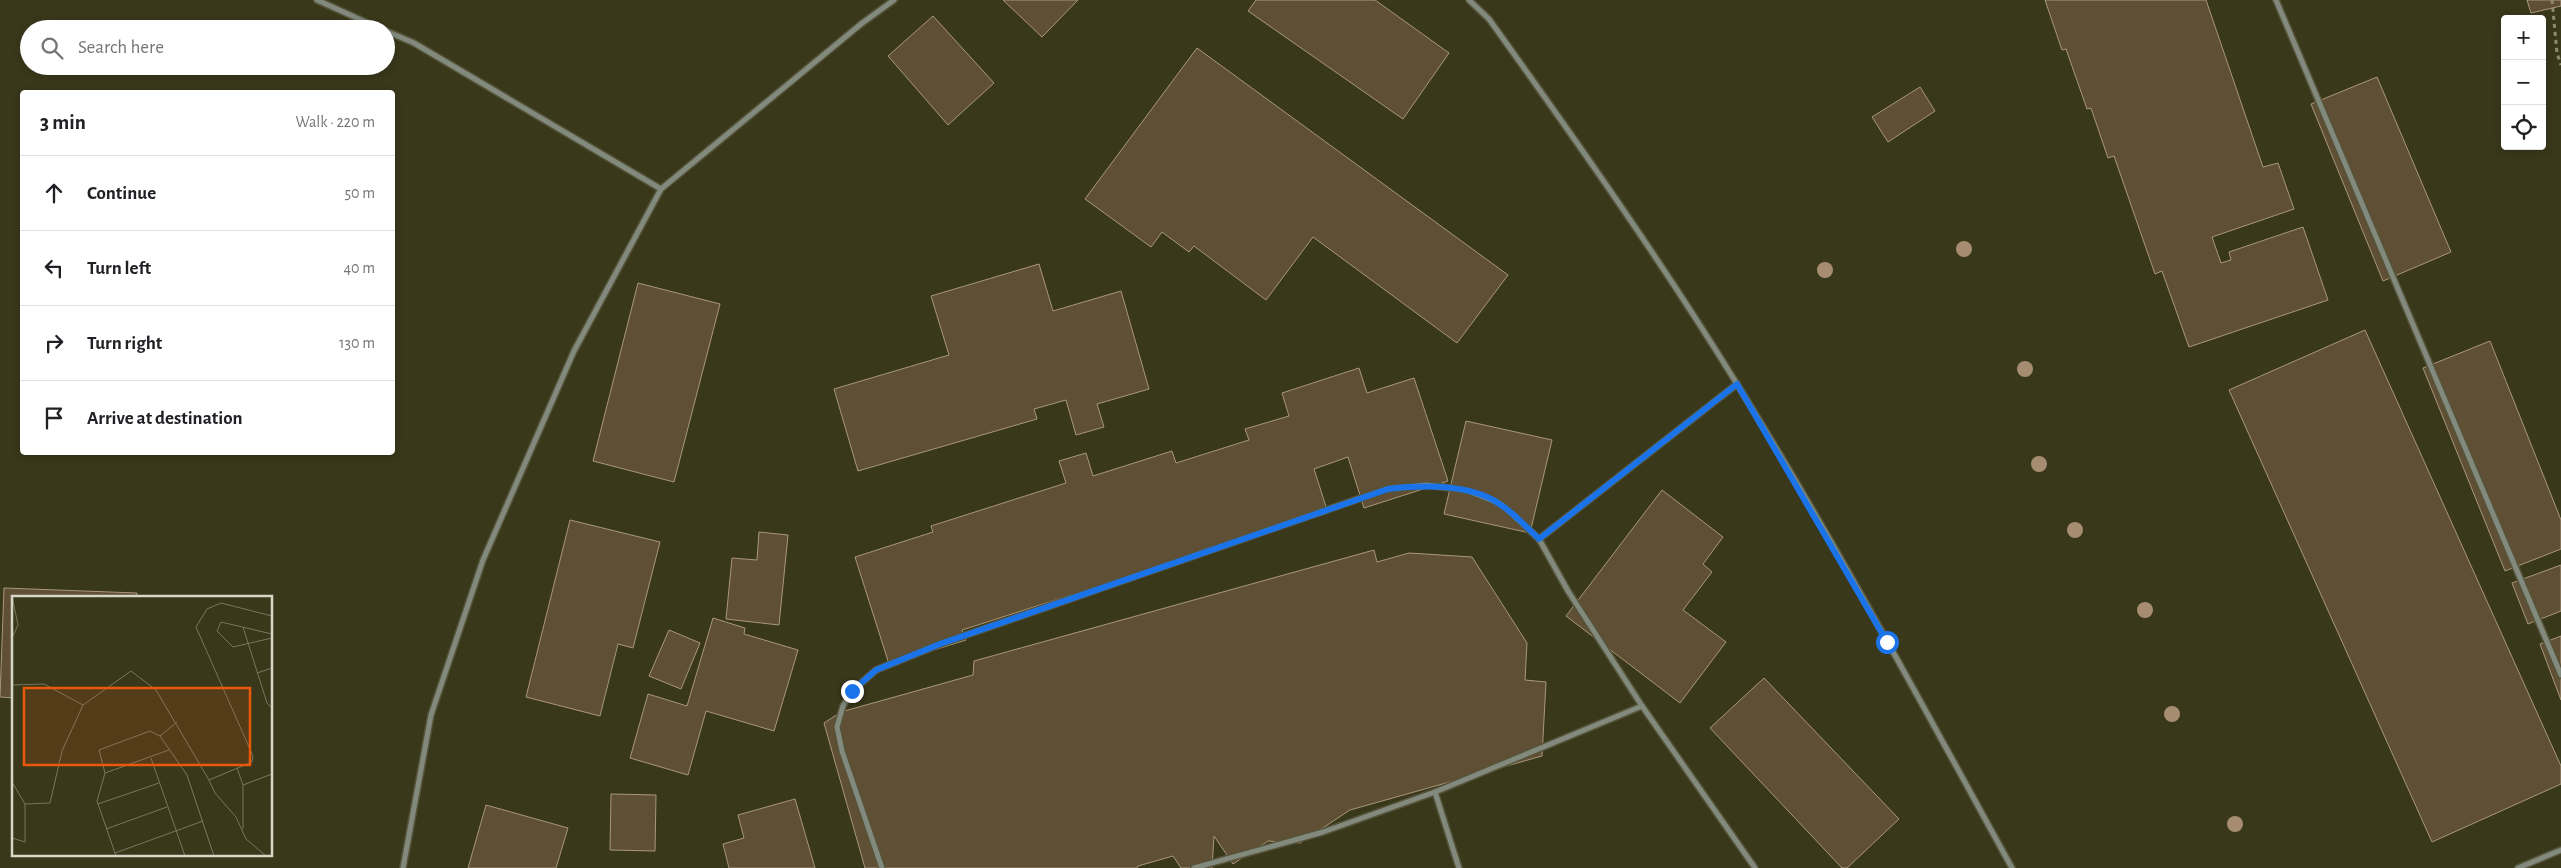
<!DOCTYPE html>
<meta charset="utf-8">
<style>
:root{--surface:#fff;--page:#f2f2f2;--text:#202124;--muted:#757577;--line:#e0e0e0}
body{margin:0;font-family:"Alegreya Sans",sans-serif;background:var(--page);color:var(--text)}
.controls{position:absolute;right:15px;top:15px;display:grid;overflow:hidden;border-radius:5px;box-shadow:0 2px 8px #0003}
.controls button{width:45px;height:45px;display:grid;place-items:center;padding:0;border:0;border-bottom:1px solid var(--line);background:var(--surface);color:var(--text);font:25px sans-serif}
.stop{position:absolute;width:15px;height:15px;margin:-11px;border:4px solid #1a73e8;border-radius:50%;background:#fff}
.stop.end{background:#1a73e8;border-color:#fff;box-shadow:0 1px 5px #0008}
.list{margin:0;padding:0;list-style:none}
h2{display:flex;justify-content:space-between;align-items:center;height:65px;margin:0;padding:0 20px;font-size:21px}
h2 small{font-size:16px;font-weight:400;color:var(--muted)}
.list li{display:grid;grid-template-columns:32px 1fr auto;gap:15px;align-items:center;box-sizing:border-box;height:75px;padding:0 20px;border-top:1px solid var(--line)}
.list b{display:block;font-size:19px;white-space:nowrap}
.list em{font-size:16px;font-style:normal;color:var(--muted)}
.icon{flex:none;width:28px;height:28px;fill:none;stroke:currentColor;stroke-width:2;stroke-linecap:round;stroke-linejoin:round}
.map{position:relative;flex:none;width:2561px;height:868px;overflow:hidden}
.search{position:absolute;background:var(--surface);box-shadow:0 2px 8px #0003;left:20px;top:20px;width:375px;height:55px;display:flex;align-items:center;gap:12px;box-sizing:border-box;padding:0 18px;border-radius:28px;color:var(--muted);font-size:19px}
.panel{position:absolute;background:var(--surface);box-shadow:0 2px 8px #0003;left:20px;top:90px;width:375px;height:365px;border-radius:5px}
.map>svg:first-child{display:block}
.building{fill:#5f4f34;stroke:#a9977b}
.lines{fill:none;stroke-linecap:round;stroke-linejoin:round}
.minor-casing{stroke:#56543a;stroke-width:8}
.path{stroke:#8c8b74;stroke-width:3;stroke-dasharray:4 4;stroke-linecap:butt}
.minor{stroke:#82897d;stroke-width:5}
.tree{fill:#a68d71}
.route{stroke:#1a73e8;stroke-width:6}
.inset-road{fill:none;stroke:#78775f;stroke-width:1}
.view{fill:#e8590c;fill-opacity:0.15;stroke:#e8590c;stroke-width:2.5}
.inset-edge{fill:none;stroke:#d6d6c5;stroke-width:2.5}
</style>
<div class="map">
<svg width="2561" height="868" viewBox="0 0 2561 868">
<rect width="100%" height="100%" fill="#3a381b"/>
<!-- building -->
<g class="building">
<path d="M 1003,0 L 1078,0 L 1042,37 Z"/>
<path d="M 1256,0 L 1375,0 L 1449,53 L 1403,119 L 1248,11 Z"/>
<path d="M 2045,0 L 2206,0 L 2263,167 L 2278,163 L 2294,209 L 2212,237 L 2221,263 L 2231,260 L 2229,252 L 2303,227 L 2328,300 L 2189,347 L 2162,271 L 2155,274 L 2114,156 L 2108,158 L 2091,108 L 2087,109 L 2066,49 L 2062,50 Z"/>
<path d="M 2527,0 L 2561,0 L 2561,6 L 2531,13 Z"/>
<path d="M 933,16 L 994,83 L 948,125 L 888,56 Z"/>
<path d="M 1197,48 L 1508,275 L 1457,343 L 1313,237 L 1266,300 L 1194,246 L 1189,252 L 1162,232 L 1151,247 L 1085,199 Z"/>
<path d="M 2377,77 L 2451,252 L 2383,281 L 2311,104 Z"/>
<path d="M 1920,87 L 1935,111 L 1888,142 L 1872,117 Z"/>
<path d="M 1039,264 L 1053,311 L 1121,291 L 1149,389 L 1097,404 L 1104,427 L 1076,435 L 1066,400 L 1034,409 L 1037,419 L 858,471 L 834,389 L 949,355 L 931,296 Z"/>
<path d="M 638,283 L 720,304 L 674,482 L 593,461 Z"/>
<path d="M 2365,330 L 2561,766 L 2561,784 L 2432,842 L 2229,390 Z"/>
<path d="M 2490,341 L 2561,520 L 2561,549 L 2505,571 L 2423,368 Z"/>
<path d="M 1359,368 L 1367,393 L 1414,378 L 1448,481 L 1364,508 L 1348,457 L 1314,469 L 1328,513 L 962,630 L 966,640 L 889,664 L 855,557 L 933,532 L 931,526 L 1066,483 L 1059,461 L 1086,453 L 1093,476 L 1172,451 L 1176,463 L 1249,440 L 1245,429 L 1289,416 L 1282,393 Z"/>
<path d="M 1466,421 L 1552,440 L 1530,533 L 1444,514 Z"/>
<path d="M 1662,490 L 1723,537 L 1703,564 L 1712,572 L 1683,610 L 1726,642 L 1680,703 L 1566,616 Z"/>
<path d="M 570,520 L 660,542 L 633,648 L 618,644 L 600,716 L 526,697 Z"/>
<path d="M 759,532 L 788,535 L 779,625 L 726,619 L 732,558 L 757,560 Z"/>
<path d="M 1374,550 L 1377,562 L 1409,553 L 1472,557 L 1527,643 L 1525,680 L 1546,682 L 1542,756 L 1350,810 L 1300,843 L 1268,841 L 1233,864 L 1214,836 L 1212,868 L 1181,868 L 1173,856 L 1138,866 L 1137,868 L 865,868 L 824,723 L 841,712 L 973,675 L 974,661 Z"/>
<path d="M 2561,565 L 2561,611 L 2528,624 L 2512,583 Z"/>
<path d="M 4,588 L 137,593 L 137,597 L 14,597 L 14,698 L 0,697 Z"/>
<path d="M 713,618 L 745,628 L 744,634 L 798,650 L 774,731 L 706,711 L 688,775 L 630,758 L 648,694 L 687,706 Z"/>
<path d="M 669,630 L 700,643 L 681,689 L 649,676 Z"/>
<path d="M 2561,636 L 2561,700 L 2540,644 Z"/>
<path d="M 1764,678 L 1899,819 L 1847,868 L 1842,868 L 1710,728 Z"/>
<path d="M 611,794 L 656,795 L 655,851 L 610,850 Z"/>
<path d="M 795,799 L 815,868 L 729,868 L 723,844 L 744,838 L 738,815 Z"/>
<path d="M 486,805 L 568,828 L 556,868 L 468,868 Z"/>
</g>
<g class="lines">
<!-- minor casing -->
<g class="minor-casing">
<g id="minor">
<path d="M 317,0 L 381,29"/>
<path d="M 1469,0 L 1489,19 C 1575,139 1660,259 1737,384 C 1835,542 1923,706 2012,868"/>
<path d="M 2276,0 L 2561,675"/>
<path d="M 386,31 L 414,43 L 661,189"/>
<path d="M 1539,539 L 1737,384"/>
<path d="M 1435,792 L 1459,868"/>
<path d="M 403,868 L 431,715 L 483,560 L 574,351 L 661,189 L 861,24 L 894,0"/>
<path d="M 882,868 L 842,751 L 837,727 L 843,706 L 852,691 L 876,670 L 940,644 L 1387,489 L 1427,485 L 1466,490 L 1501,504 L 1539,539 L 1568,591 L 1642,706 L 1755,868"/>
<path d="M 1194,868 L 1323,832 L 1435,792 L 1642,706"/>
<path d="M 2518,868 L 2561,850"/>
</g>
</g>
<!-- path -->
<path class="path" d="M 2552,0 L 2557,53 L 2561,65"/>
<!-- minor -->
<use href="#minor" class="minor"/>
</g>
<!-- trees -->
<g class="tree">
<circle cx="1964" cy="249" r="8"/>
<circle cx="1825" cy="270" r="8"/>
<circle cx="2025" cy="369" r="8"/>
<circle cx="2039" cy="464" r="8"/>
<circle cx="2075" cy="530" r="8"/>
<circle cx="2145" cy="610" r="8"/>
<circle cx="2172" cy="714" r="8"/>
<circle cx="2235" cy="824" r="8"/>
</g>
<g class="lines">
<!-- route -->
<path class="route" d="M 852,691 L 876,670 L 940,644 L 1388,489 C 1423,485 1471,483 1501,505 C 1515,514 1527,528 1539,539 L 1737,384 L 1887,642"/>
</g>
<!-- overview -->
<g transform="translate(12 596)">
<rect width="260" height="260" fill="#3a381b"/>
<path class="inset-road" d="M 231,31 L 255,107 L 260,112M 260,38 L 209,26 L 205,35 L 221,51 L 260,42M 0,42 L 6,29 L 0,0M 245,77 L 260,72M 0,89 L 32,88 L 71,109M 148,140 L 165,126M 139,162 L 173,260M 225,172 L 231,189M 93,177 L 157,154M 197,184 L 203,197 L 224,221 L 234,243 L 254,260M 0,186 L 13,208 L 38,207 L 50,155 L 71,109 L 119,75 L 144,94 L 197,184 L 240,166 L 241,160 L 184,31 L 195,13 L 209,7 L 260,20M 86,208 L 147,187M 94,233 L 155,211M 231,233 L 231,189 L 260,178M 0,242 L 13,246 L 13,208M 103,257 L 191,225M 104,260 L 85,205 L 93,177 L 87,154 L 138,135 L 148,140 L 175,179 L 202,260"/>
<path class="view" d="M 12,92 L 238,92 L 238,169 L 12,169 Z"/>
<rect width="260" height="260" class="inset-edge"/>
</g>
</svg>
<div class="controls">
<button>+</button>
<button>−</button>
<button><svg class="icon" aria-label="locate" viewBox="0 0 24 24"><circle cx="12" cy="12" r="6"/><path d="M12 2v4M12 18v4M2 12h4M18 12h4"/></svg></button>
</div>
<div class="stop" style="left:1887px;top:642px"></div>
<div class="stop end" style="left:852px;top:691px"></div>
<div class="search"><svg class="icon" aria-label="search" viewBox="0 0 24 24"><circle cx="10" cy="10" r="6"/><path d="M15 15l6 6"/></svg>Search here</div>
<section class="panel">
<h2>3 min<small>Walk · 220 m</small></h2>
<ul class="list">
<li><svg class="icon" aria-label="ahead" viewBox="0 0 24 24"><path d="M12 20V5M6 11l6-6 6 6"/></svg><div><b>Continue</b></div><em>50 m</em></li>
<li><svg class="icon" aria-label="left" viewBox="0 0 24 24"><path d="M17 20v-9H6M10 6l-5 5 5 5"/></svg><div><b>Turn left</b></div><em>40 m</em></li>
<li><svg class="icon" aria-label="right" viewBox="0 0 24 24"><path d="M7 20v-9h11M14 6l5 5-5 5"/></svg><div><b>Turn right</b></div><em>130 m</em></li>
<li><svg class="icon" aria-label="arrive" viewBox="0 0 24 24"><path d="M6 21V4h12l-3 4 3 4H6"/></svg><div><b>Arrive at destination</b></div></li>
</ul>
</section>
</div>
